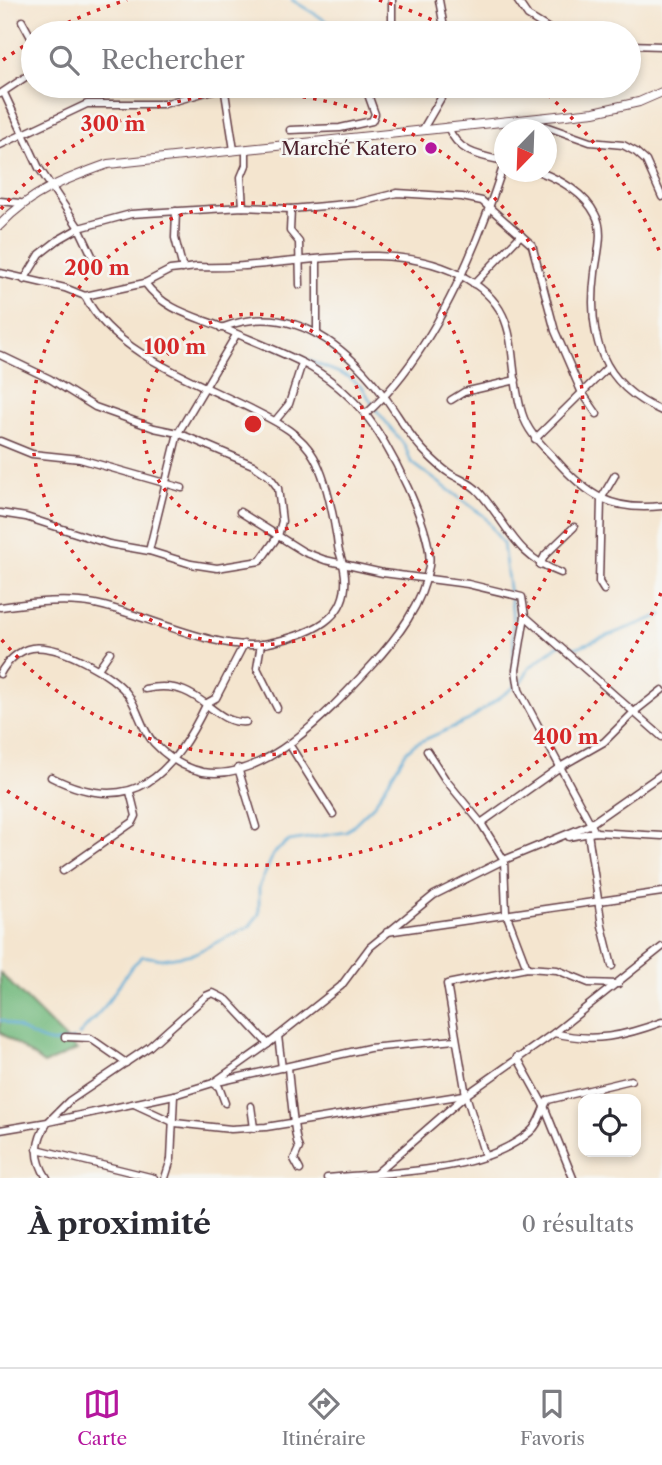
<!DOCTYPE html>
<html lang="fr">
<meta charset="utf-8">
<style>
:root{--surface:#fff;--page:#f7f7f7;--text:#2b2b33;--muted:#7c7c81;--line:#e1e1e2;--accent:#b5179e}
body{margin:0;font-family:"Libre Caslon Text",serif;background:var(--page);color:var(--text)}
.controls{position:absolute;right:21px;bottom:21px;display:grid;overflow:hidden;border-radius:14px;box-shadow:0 4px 10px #0003}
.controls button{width:63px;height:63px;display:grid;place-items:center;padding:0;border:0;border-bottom:2px solid var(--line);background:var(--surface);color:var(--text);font:35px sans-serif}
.compass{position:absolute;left:494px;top:119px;width:63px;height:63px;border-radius:50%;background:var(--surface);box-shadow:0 4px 10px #0003;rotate:203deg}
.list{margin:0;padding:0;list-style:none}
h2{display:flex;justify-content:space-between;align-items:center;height:91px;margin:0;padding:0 28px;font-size:30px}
h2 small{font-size:23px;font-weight:400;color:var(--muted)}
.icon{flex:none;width:38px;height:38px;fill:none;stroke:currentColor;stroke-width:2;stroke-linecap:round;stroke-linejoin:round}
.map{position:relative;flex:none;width:662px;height:1178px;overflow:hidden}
.search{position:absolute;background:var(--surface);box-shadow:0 4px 10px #0003;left:21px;right:21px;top:21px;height:77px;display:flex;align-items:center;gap:18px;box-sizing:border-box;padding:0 24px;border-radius:38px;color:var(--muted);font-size:26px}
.sheet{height:189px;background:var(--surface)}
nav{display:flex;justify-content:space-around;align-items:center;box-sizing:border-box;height:98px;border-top:2px solid var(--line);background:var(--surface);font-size:19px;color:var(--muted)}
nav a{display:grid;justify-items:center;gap:4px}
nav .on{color:var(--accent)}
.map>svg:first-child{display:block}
.forest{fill:#74ba7f;stroke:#5f6c55;stroke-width:2}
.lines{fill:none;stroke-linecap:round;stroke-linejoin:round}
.stream{stroke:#58a7d2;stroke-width:2.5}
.minor-casing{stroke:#643d44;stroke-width:9}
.tertiary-casing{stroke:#643d44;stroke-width:10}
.minor{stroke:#fff;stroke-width:6}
.tertiary{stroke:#fff;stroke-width:8}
.ring{fill:none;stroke:#d62828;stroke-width:3.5;stroke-dasharray:3.5 7}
.poi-dot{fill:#b5179e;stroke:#f6f6f2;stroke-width:2.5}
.labels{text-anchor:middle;stroke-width:5;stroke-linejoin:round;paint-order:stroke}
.poi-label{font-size:19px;fill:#4a1f2b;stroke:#f6f6f2;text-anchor:end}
.centre{fill:#d62828;stroke:#f6f6f2;stroke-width:3.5}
.ring-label{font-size:21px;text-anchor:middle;font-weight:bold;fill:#d62828;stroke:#f6f6f2;stroke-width:5;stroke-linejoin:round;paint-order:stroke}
</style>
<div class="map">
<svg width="662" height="1178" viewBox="0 0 662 1178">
<rect width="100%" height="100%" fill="#f6f6f2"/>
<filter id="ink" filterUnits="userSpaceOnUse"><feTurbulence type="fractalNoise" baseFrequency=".0143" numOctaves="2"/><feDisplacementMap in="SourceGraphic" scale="14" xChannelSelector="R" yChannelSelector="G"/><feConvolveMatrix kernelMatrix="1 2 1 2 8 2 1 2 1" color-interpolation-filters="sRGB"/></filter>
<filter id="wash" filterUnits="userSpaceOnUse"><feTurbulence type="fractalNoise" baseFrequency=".00686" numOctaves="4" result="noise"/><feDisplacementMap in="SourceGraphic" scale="28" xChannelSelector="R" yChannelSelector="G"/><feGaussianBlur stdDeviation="1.57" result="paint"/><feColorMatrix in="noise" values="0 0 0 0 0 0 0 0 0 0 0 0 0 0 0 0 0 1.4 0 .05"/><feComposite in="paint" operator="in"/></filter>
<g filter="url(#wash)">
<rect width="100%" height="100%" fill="#f4e5cf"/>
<!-- forest -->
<path class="forest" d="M 0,973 L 77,1050 L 44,1064 L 0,1032 Z"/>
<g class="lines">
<!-- stream -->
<g class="stream">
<path d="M 292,0 L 346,33"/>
<path d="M 271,345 L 349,377 L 363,388 L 374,407 L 405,446 L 411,462 L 484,516 L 503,544 L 512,610 L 515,685"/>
<path d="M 0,1020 C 27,1028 44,1052 74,1039"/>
<path d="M 79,1035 L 105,1006 L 132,966 L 143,956 L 162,959 L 193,954 L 250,926 L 259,914 L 259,887 L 274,853 L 289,841 L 346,832 L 374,805 L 406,752 L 415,744 L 469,720 L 522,681 L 529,668 L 560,644 L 575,648 L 662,615"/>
</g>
</g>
</g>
<g filter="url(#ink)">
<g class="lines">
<!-- minor casing -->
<g class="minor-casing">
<g id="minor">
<path d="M 439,0 L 445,33"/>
<path d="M 517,0 L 528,16 L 556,33"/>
<path d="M 22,21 L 33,41"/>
<path d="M 392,33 L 392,0"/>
<path d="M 629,45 L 662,46"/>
<path d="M 224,86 L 234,150"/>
<path d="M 4,93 L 39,168 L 79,228 L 96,264"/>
<path d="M 0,94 L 33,72"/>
<path d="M 528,120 L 590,142 L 623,145 L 636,152 L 646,161 L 662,197"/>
<path d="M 448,127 C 458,153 480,156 504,161"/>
<path d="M 423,129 L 448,86"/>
<path d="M 290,130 L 340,128 L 372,121 L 375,114 L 365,86"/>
<path d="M 0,145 L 87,104 L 164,104 L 224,87 L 242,86"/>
<path d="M 540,172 C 561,180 585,194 595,214 C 605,231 597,254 595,273 C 587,335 601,385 662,411"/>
<path d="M 0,201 L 20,203"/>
<path d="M 243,207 L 241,177 L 246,165 L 246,149"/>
<path d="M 291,209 L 290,231 L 299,242 L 300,285"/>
<path d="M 176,211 L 175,238 L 183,269"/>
<path d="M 0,273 L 65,288 L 85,296 L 145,283 L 170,270 L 197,267 C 280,271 383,235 460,275 C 527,310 504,355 522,413 C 528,433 542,445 556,460 C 587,495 612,512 662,506"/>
<path d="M 24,280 L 40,254 L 58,240 L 79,228 L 131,214 L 243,207 L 291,209 L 357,203 L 397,193 L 462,197 L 482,201 L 532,245 L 555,331 L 581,391 L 597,414"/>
<path d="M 474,284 L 521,235"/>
<path d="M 221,328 C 291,300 347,346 387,400 C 399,417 410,437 425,452 C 432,459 441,468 449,473 C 460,480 471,482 480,493 C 510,527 515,556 561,573"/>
<path d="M 317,334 L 317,261"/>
<path d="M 0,355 L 50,379 L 95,407 L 154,428 L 178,433 L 253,465 L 269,476 L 278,488 L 282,521 L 278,536 L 260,561 L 217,568 L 191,564 L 149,551 L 109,544 L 26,517 L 0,513"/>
<path d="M 451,400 L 464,392 L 516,380"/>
<path d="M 366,414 C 433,354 477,248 504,164"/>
<path d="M 275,421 L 289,404 L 302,363"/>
<path d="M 535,439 L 608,367"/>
<path d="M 0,441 L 32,454 L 80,459 L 182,488"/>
<path d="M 240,512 L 304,552 L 325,560 L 383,573 L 468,584 L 522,597 L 525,616 L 662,737"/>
<path d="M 149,551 L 178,433 L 236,335"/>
<path d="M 540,565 L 545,555 L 574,527"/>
<path d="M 604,590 L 599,582 L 601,499 L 615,475"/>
<path d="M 0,607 C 31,603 64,598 95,604 C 142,613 217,652 264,644 C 316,634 361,615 340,554 C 337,548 338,540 336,533 C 332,509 326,478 314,457 C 302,435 279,423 257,412 C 202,383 114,355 85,296"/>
<path d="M 525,616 L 516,670 L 519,690 L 595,832"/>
<path d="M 261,644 L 257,668 L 277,708"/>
<path d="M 98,669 L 110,652"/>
<path d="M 0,674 C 6,662 19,650 32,648 C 59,644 114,674 129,696 C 139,711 141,729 154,743 C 167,757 184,768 203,772 C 266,783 334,706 371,666 C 397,638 423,604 429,566 C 435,533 387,439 364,413 C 347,392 327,376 303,363 C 277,350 248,339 221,327 C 191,315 165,310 145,283"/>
<path d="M 145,689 C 203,677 209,725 246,722"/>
<path d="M 289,744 L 333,814"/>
<path d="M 427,751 L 445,779 L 481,823 L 504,860 L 506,913 L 527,968"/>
<path d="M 238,768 L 256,827"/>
<path d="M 51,777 C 134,819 173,774 207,703 L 216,698 L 244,644"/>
<path d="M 481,823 L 560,767 L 604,742 L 634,712 L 662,690"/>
<path d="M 588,833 L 602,926 L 612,966"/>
<path d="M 569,837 L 595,832 L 662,836"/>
<path d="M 63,871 L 133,822 L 136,816 L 130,792"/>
<path d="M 387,932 L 662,892"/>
<path d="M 554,1033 C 594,1043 624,1036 662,1022"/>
<path d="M 278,1036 L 282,1068"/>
<path d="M 65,1037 L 90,1038 L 126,1063"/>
<path d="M 517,1057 L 544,1106 L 573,1178"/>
<path d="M 288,1067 C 289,1080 295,1142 299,1148 L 294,1159 L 300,1170"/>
<path d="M 225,1103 L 219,1087 L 213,1083 L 369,1048 L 455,1040"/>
<path d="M 134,1104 L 175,1123 L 231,1129 L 266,1127 L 464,1095"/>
<path d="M 251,1106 L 254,1128"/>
<path d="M 0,1130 L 48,1122 L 69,1101 L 149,1047 L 206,996 L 213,993 L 227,1000 L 268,1044"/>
<path d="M 37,1149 L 154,1178"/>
<path d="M 485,1156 L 466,1095 L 447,984 L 527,968 L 557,970 L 589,983 L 618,984"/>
<path d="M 47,1178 C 34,1158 35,1141 48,1122 L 174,1095 L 213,1083 L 268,1044 L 341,986 L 370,947 L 434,895 L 504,860 L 589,825 L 662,774"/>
<path d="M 165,1178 L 171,1159 L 174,1095"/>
<path d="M 327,1178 C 388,1172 481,1174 530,1132 C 540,1124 541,1110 548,1100 L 631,1080"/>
<path d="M 371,1178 L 466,1095 L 554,1033 L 662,947"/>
</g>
</g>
<!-- tertiary casing -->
<g class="tertiary-casing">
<path id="tertiary" d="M 0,225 C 32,191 66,179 108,164 L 594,112 L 639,102 L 662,92"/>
</g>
<!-- minor -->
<use href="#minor" class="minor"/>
<!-- tertiary -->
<use href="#tertiary" class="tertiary"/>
</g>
</g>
<!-- distance rings -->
<g class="ring">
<circle cx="253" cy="424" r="110"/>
<circle cx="253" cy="424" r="221"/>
<path d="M1 209A331 331 0 1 1 1 639"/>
<path d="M661 593A442 442 0 0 1 3 788M3 60A442 442 0 0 1 32 41M49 32A442 442 0 0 1 127 0M379 0A442 442 0 0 1 457 32M540 88A442 442 0 0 1 661 255"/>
</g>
<!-- markers -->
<circle class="poi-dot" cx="431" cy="148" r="7"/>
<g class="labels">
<!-- poi labels -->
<g class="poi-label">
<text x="417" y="155">Marché Katero</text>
</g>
</g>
<circle cx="253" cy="424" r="10" class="centre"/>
<g class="ring-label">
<text x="113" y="131">300 m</text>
<text x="97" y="275">200 m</text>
<text x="175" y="354">100 m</text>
<text x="566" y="744">400 m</text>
</g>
</svg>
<div class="controls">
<button><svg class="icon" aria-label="locate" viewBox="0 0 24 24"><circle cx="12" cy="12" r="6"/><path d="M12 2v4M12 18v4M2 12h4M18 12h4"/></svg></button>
</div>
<svg class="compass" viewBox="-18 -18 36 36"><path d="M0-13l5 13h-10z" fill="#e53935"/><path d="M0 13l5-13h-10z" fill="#7c7c81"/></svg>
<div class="search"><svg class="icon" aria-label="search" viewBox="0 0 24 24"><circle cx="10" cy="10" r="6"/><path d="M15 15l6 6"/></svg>Rechercher</div>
</div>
<section class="sheet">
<h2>À proximité<small>0 résultats</small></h2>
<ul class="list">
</ul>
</section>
<nav>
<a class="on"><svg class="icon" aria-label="map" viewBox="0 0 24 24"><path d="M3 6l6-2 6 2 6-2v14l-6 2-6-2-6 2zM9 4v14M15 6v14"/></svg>Carte</a>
<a><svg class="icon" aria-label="directions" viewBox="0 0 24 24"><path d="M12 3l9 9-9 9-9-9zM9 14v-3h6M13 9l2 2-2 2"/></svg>Itinéraire</a>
<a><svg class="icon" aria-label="saved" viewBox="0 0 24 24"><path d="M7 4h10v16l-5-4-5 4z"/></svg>Favoris</a>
</nav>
